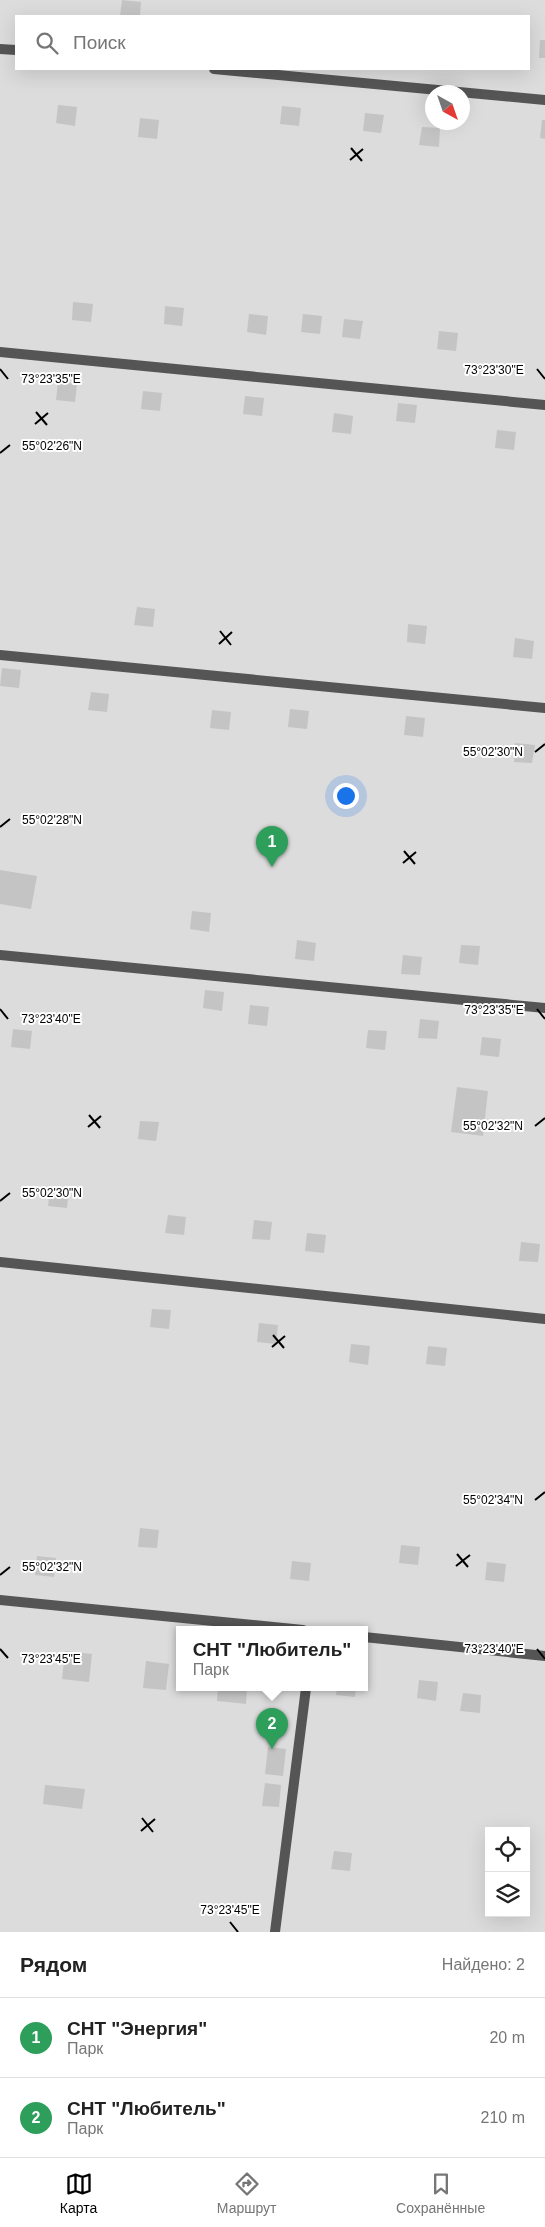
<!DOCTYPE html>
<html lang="ru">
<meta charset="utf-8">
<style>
:root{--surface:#fff;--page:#f6f6f6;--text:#222;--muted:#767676;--line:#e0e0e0;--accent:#000}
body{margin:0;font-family:Helvetica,sans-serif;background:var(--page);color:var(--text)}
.controls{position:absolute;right:15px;bottom:15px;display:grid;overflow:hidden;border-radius:0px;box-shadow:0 5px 20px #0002}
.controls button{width:45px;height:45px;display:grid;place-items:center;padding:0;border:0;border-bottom:1px solid var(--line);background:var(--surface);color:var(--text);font:25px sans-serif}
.compass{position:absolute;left:425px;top:85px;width:45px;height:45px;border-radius:50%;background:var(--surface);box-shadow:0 5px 20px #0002;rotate:140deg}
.you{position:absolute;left:345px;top:795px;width:18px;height:18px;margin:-12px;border:4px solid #fff;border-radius:50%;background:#1a73e8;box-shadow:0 0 0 8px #1a73e833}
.badge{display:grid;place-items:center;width:32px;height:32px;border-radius:50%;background:var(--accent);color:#fff;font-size:16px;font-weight:700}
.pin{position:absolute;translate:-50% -41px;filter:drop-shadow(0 1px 2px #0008)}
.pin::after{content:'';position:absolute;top:26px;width:18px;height:15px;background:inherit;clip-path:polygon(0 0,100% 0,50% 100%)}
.popup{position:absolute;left:176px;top:1626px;width:192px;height:65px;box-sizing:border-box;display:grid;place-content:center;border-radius:0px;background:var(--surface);filter:drop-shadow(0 1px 4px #0005);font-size:16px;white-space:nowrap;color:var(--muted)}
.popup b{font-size:19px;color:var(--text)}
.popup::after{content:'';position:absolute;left:50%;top:100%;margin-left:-10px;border:10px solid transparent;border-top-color:var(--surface)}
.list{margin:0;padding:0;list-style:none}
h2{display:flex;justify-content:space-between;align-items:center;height:65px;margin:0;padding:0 20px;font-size:21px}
h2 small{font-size:16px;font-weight:400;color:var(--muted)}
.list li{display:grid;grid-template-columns:32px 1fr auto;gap:15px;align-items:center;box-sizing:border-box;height:80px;padding:0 20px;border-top:1px solid var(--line)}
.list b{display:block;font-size:19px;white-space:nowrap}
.list p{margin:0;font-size:16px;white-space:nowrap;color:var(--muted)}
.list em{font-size:16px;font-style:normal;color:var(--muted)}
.icon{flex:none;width:28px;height:28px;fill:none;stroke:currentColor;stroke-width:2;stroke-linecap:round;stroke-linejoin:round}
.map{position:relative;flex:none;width:545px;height:1932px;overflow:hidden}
.search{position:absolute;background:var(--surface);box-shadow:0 5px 20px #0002;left:15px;right:15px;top:15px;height:55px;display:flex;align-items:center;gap:12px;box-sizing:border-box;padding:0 18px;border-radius:0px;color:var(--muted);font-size:19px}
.sheet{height:225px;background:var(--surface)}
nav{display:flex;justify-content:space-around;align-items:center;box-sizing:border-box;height:70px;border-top:1px solid var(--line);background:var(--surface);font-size:14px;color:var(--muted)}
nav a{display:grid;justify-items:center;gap:2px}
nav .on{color:var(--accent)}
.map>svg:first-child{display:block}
.green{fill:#dcdcdc;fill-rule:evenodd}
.building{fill:#c4c4c4}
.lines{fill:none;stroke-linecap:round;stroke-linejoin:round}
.lane{stroke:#555;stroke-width:10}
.ticks{fill:none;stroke:#000;stroke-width:2}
.ticks-label{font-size:12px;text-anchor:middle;fill:#000;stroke:#fff;stroke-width:4;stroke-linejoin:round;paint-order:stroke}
</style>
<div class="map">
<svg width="545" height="1932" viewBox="0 0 545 1932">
<rect width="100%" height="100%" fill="#fff"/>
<!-- green -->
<path class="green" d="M 0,0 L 545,0 L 545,1932 L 0,1932 ZM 16,16 L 529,16 L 529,69 L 16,69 ZM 432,92 L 462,92 L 462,122 L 432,122 ZM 180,1630 L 364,1630 L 364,1688 L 180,1688 ZM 489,1831 L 526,1831 L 526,1913 L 489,1913 Z"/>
<!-- building -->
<g class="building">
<path d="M 122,0 L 141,2 L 140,16 L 120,16 Z"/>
<path d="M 540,40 L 545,40 L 545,58 L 539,58 Z"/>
<path d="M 58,105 L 77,107 L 75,126 L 56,123 Z"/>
<path d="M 282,106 L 301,108 L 299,126 L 280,124 Z"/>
<path d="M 365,113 L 384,115 L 381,133 L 363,131 Z"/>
<path d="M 140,118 L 159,120 L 157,139 L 138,137 Z"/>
<path d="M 542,120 L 545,120 L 545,139 L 540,138 Z"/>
<path d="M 422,127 L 440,128 L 439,147 L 419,145 Z"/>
<path d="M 73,302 L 93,304 L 91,322 L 72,320 Z"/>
<path d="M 165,306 L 184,308 L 182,326 L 164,324 Z"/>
<path d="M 249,314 L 268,316 L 266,335 L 247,332 Z"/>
<path d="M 303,314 L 322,316 L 320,334 L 301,332 Z"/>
<path d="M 344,319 L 363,321 L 360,339 L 342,337 Z"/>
<path d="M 439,331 L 458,333 L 456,351 L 437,349 Z"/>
<path d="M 58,382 L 77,384 L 75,402 L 56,400 Z"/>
<path d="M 143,391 L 162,393 L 160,411 L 141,409 Z"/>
<path d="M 245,396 L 264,398 L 262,416 L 243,414 Z"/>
<path d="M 398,403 L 417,405 L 415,423 L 396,421 Z"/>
<path d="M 334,413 L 353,416 L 351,434 L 332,432 Z"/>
<path d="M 497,430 L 516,432 L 514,450 L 495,448 Z"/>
<path d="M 137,607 L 155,609 L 153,627 L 134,625 Z"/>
<path d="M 408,624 L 427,626 L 425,644 L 407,642 Z"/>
<path d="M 515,638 L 534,641 L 532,659 L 513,657 Z"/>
<path d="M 2,668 L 21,670 L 19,688 L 0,686 Z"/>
<path d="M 91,692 L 109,694 L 107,712 L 88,710 Z"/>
<path d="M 290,709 L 309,711 L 307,729 L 288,727 Z"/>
<path d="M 212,710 L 231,712 L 229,730 L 210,728 Z"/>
<path d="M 406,716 L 425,718 L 423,737 L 404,735 Z"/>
<path d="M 515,743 L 535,745 L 532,763 L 514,762 Z"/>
<path d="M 0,870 L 37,876 L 31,909 L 0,904 Z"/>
<path d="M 192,911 L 211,913 L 209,932 L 190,929 Z"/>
<path d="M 297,940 L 316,943 L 314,961 L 295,959 Z"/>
<path d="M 461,945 L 480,946 L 478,965 L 459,963 Z"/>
<path d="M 403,955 L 422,957 L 420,975 L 401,974 Z"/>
<path d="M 205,990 L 224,992 L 222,1011 L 203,1008 Z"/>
<path d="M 250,1005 L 269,1007 L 267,1026 L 248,1024 Z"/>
<path d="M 420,1019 L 439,1021 L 437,1039 L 418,1038 Z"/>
<path d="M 13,1029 L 32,1031 L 30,1049 L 11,1047 Z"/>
<path d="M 368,1030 L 387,1031 L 385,1050 L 366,1048 Z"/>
<path d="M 482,1037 L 501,1039 L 499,1057 L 480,1055 Z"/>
<path d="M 457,1087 L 488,1091 L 483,1136 L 451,1132 Z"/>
<path d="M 140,1121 L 159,1122 L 156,1141 L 138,1139 Z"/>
<path d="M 50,1188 L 69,1189 L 67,1208 L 48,1206 Z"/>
<path d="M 168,1215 L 186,1217 L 184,1235 L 165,1233 Z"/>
<path d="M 254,1220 L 272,1222 L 270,1240 L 252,1239 Z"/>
<path d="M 307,1233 L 326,1235 L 324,1253 L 305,1251 Z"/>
<path d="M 521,1242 L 540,1244 L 538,1262 L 519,1261 Z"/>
<path d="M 152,1309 L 171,1310 L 169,1329 L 150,1327 Z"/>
<path d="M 259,1323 L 278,1325 L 276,1344 L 257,1342 Z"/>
<path d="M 351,1344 L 370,1346 L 368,1365 L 349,1362 Z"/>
<path d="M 428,1346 L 447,1348 L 445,1366 L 426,1364 Z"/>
<path d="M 140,1528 L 159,1530 L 157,1548 L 138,1547 Z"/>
<path d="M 401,1545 L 420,1547 L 418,1565 L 399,1563 Z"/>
<path d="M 37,1556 L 56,1558 L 54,1577 L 35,1575 Z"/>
<path d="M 292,1561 L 311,1563 L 309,1581 L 290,1579 Z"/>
<path d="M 487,1562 L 506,1564 L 504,1582 L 485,1580 Z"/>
<path d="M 65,1651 L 92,1654 L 89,1682 L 62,1679 Z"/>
<path d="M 146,1661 L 169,1664 L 166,1690 L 143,1688 Z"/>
<path d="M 419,1680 L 438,1682 L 436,1701 L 417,1698 Z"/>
<path d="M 218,1688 L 247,1688 L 246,1704 L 217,1701 Z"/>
<path d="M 337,1688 L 356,1688 L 355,1697 L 336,1695 Z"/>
<path d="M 463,1693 L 481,1695 L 480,1713 L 460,1711 Z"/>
<path d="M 268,1747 L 286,1749 L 283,1776 L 265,1774 Z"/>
<path d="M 265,1783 L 281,1785 L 279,1807 L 262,1806 Z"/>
<path d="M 45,1785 L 85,1789 L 82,1809 L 43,1804 Z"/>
<path d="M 334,1851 L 352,1853 L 350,1871 L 331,1869 Z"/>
</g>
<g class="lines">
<!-- lane -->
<g class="lane">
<path d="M 0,49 L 16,50"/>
<path d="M 214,69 L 545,100"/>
<path d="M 0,352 L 545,405"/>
<path d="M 0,655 L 545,708"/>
<path d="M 0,955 L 545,1008"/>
<path d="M 0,1262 L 545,1319"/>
<path d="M 0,1600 L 303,1630"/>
<path d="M 364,1637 L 545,1656"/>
<path d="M 275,1932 L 306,1688"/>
</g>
</g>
<!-- ticks -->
<path class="ticks" d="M 351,148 L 362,161M 350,160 L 363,149M 0,369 L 8,379M 537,369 L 545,379M 36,412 L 47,425M 35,424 L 48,413M 0,453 L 10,445M 220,631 L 231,645M 219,644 L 232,632M 535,752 L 545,744M 0,827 L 10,819M 404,851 L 415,864M 403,863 L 416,852M 0,1009 L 8,1019M 537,1009 L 545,1019M 89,1115 L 100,1128M 535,1126 L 545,1118M 88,1127 L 101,1116M 0,1201 L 10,1193M 273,1335 L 284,1348M 272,1347 L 285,1336M 535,1500 L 545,1492M 457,1554 L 468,1567M 456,1566 L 470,1555M 0,1575 L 10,1567M 0,1649 L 8,1658M 537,1649 L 545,1659M 142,1818 L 153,1832M 141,1831 L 155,1819M 230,1922 L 238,1932"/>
<g class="ticks-label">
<text x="494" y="374">73°23'30"E</text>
<text x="51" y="383">73°23'35"E</text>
<text x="52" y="450">55°02'26"N</text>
<text x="493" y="756">55°02'30"N</text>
<text x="52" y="824">55°02'28"N</text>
<text x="494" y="1014">73°23'35"E</text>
<text x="51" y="1023">73°23'40"E</text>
<text x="493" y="1130">55°02'32"N</text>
<text x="52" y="1197">55°02'30"N</text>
<text x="493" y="1504">55°02'34"N</text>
<text x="52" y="1571">55°02'32"N</text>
<text x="494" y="1653">73°23'40"E</text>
<text x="51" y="1663">73°23'45"E</text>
<text x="230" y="1914">73°23'45"E</text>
</g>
</svg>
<div class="controls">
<button><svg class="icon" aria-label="locate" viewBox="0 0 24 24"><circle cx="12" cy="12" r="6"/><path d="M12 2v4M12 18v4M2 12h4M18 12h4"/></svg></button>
<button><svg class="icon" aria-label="layers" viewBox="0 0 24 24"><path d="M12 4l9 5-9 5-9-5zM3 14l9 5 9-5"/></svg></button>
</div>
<svg class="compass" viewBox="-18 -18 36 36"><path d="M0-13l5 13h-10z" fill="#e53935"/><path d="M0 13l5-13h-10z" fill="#767676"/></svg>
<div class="you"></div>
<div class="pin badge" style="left:272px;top:867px;background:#2e9e5b">1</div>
<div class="pin badge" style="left:272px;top:1749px;background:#2e9e5b">2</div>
<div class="popup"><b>СНТ &quot;Любитель&quot;</b>Парк</div>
<div class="search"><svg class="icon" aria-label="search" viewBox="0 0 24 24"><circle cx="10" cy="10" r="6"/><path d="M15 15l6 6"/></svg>Поиск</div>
</div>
<section class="sheet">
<h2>Рядом<small>Найдено: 2</small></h2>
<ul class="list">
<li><span class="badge" style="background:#2e9e5b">1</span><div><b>СНТ &quot;Энергия&quot;</b><p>Парк</p></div><em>20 m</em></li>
<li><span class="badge" style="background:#2e9e5b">2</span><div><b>СНТ &quot;Любитель&quot;</b><p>Парк</p></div><em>210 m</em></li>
</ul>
</section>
<nav>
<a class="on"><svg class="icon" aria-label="map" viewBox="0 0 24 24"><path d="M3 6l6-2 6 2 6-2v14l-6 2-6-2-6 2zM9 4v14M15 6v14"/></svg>Карта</a>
<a><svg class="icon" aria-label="directions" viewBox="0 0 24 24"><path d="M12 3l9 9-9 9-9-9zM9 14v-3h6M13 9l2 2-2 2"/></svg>Маршрут</a>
<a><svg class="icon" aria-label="saved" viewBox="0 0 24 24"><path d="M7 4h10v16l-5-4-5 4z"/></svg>Сохранённые</a>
</nav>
